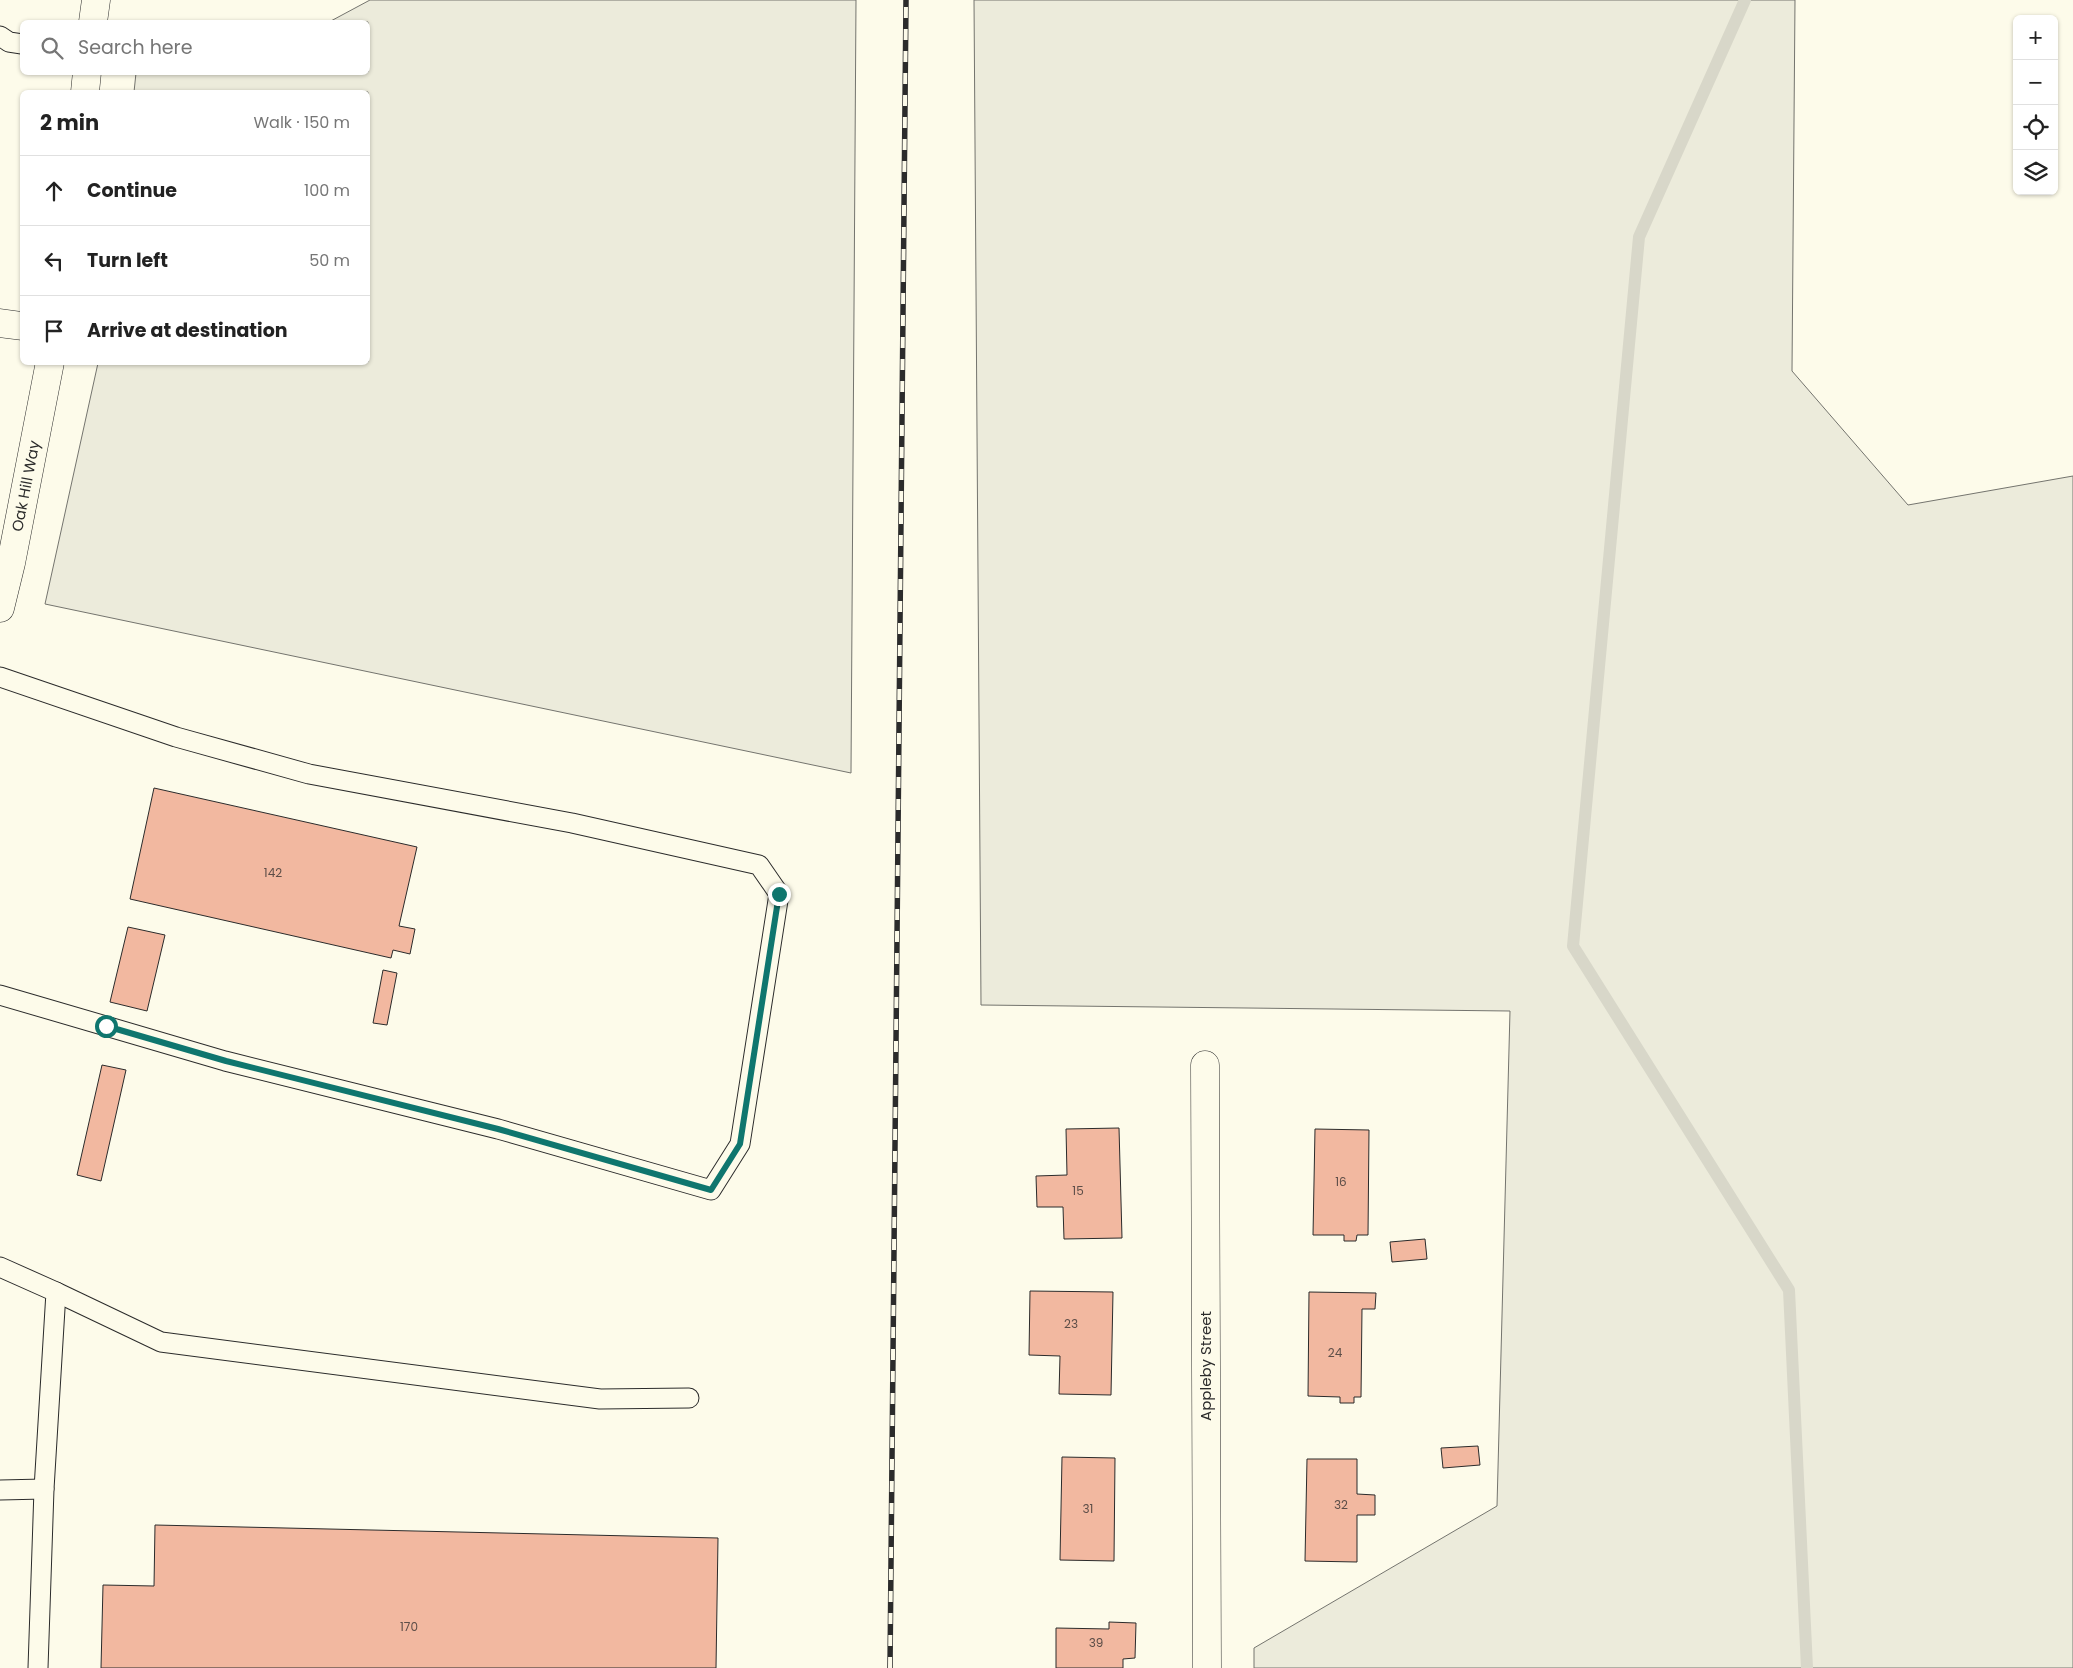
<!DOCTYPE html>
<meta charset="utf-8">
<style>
:root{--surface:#fff;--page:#f2f2f2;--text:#222;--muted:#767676;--line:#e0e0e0}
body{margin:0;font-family:Poppins,sans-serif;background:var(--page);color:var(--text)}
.controls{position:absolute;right:15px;top:15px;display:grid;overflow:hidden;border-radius:8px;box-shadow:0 1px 4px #0004}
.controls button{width:45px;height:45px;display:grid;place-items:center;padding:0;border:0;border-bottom:1px solid var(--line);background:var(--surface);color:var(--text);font:25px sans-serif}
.stop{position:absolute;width:15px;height:15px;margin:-11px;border:4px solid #0f766e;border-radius:50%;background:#fff}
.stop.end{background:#0f766e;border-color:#fff;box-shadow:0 1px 5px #0008}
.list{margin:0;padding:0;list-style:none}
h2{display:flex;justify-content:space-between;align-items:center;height:65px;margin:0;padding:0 20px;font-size:21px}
h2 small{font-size:16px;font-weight:400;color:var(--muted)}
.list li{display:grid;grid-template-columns:32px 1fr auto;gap:15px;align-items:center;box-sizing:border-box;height:70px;padding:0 20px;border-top:1px solid var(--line)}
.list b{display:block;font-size:19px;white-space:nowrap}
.list em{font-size:16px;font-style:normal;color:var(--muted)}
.icon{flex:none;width:28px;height:28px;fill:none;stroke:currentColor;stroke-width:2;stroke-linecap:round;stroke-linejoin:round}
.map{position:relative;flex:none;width:2073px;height:1668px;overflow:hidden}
.search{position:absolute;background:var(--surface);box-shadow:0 1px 4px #0004;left:20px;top:20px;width:350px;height:55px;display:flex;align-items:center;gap:12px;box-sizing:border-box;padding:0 18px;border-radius:8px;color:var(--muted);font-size:19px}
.panel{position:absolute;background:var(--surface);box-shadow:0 1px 4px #0004;left:20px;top:90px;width:350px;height:275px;border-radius:8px}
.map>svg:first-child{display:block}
.green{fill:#ecebdb;stroke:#74746e}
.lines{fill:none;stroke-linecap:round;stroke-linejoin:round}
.stream{stroke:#d8d7c9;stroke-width:12}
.building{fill:#f2b8a0;stroke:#2b2b2b}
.lane-casing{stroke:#2b2b2b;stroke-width:21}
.street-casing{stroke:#2b2b2b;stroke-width:29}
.lane{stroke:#fdfbea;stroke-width:19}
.street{stroke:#fdfbea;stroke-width:28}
.rail-casing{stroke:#2b2b2b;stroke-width:5.5}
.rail{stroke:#fdfbea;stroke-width:4;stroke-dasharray:11;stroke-linecap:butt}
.route{stroke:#0f766e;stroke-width:6}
.labels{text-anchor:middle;stroke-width:4;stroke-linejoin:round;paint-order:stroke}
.number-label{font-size:12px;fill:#5d4e48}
.street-label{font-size:15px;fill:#2b2b2b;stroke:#fdfbea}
</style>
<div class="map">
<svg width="2073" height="1668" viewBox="0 0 2073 1668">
<rect width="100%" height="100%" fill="#fdfbea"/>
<!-- green -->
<g class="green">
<path d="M 370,0 L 856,0 L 851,773 L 45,604 L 98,363 L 368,362 L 368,92 L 134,92 L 136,73 L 368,72 L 368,22 L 329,22 Z"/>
<path d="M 974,0 L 1795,0 L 1792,371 L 1908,505 L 2073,476 L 2073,1668 L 1254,1668 L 1254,1648 L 1497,1506 L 1510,1011 L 981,1005 Z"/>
</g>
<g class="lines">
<!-- stream -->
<path class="stream" d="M 1745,0 L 1639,237 L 1573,946 L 1789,1290 L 1807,1668"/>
</g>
<!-- building -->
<g class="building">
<path d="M 154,788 L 417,847 L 399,926 L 415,929 L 410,954 L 393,950 L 391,958 L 130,899 Z"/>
<path d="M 128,927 L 165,935 L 147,1011 L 110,1002 Z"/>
<path d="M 383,970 L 397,973 L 387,1025 L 373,1023 Z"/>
<path d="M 102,1065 L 126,1070 L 101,1181 L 77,1175 Z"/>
<path d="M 1119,1128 L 1122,1238 L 1064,1239 L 1063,1207 L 1037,1207 L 1036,1176 L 1067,1175 L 1066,1129 Z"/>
<path d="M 1315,1129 L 1369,1130 L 1368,1235 L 1357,1235 L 1356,1241 L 1344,1241 L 1344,1235 L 1313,1235 Z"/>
<path d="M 1425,1239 L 1427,1259 L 1392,1262 L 1390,1242 Z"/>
<path d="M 1030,1291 L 1113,1292 L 1111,1395 L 1059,1394 L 1060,1356 L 1029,1355 Z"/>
<path d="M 1309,1292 L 1376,1293 L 1375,1309 L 1362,1309 L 1361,1397 L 1354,1397 L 1354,1403 L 1340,1403 L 1340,1397 L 1308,1396 Z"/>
<path d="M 1478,1446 L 1480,1465 L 1443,1468 L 1441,1448 Z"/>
<path d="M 1062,1457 L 1115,1458 L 1114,1561 L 1060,1560 Z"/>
<path d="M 1307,1459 L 1357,1459 L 1357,1494 L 1375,1495 L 1375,1515 L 1357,1515 L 1357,1562 L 1305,1561 Z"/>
<path d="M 155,1525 L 718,1538 L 716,1668 L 101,1668 L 103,1585 L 154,1586 Z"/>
<path d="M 1109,1622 L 1136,1623 L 1135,1658 L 1123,1659 L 1123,1668 L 1056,1668 L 1056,1628 L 1109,1629 Z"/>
</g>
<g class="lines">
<!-- lane casing -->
<g class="lane-casing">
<g id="lane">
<path d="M 0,36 L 9,42 L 22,44"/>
<path d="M 0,677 L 176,737 L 309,774 L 572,823 L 759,865 L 779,894 L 740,1144 L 711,1190 L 498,1129 L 225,1061 L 0,995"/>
<path d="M 0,1267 L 56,1292 L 44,1489 L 38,1668"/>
<path d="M 56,1292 L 161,1342 L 600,1399 L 689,1398"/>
<path d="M 0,1490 L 44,1489"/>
</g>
</g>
<!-- street casing -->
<g class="street-casing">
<g id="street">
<path d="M 93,22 L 96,0"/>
<path d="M 85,92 L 87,72"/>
<path d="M 0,323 L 22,326"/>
<path d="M 0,608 L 11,563 L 50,362"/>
<path d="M 1205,1065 L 1207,1668"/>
</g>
</g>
<!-- lane -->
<use href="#lane" class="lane"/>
<!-- street -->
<use href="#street" class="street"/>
<!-- rail casing -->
<g class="rail-casing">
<path id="rail" d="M 890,1668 L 906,0"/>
</g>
<!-- rail -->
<use href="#rail" class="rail"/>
</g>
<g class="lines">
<!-- route -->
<path class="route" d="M 106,1026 L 226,1061 L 498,1129 L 711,1190 L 740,1144 L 779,894"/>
</g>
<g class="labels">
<!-- number labels -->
<g class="number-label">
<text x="273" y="877">142</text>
<text x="1341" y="1186">16</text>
<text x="1078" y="1195">15</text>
<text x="1071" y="1328">23</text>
<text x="1335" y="1357">24</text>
<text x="1341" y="1509">32</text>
<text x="1088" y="1513">31</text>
<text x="409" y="1631">170</text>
<text x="1096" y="1647">39</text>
</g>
<!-- street labels -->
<g class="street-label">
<text transform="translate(26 486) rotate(-79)" y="5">Oak Hill Way</text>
<text transform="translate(1206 1366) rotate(-90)" y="5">Appleby Street</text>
</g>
</g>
</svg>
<div class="controls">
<button>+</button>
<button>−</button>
<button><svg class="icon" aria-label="locate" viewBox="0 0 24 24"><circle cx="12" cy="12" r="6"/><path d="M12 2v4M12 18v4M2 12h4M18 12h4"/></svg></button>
<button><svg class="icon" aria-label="layers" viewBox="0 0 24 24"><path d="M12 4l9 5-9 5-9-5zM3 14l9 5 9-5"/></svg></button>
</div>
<div class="stop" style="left:106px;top:1026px"></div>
<div class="stop end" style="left:779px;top:894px"></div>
<div class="search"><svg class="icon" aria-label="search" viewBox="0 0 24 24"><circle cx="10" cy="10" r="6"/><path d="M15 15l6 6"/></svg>Search here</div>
<section class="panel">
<h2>2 min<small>Walk · 150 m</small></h2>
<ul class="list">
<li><svg class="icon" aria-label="ahead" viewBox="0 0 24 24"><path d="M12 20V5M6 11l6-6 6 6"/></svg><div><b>Continue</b></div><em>100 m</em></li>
<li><svg class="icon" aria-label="left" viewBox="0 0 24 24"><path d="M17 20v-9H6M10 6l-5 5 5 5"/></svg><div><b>Turn left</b></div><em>50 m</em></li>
<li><svg class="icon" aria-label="arrive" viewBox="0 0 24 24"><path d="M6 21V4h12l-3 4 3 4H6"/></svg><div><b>Arrive at destination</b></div></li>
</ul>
</section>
</div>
